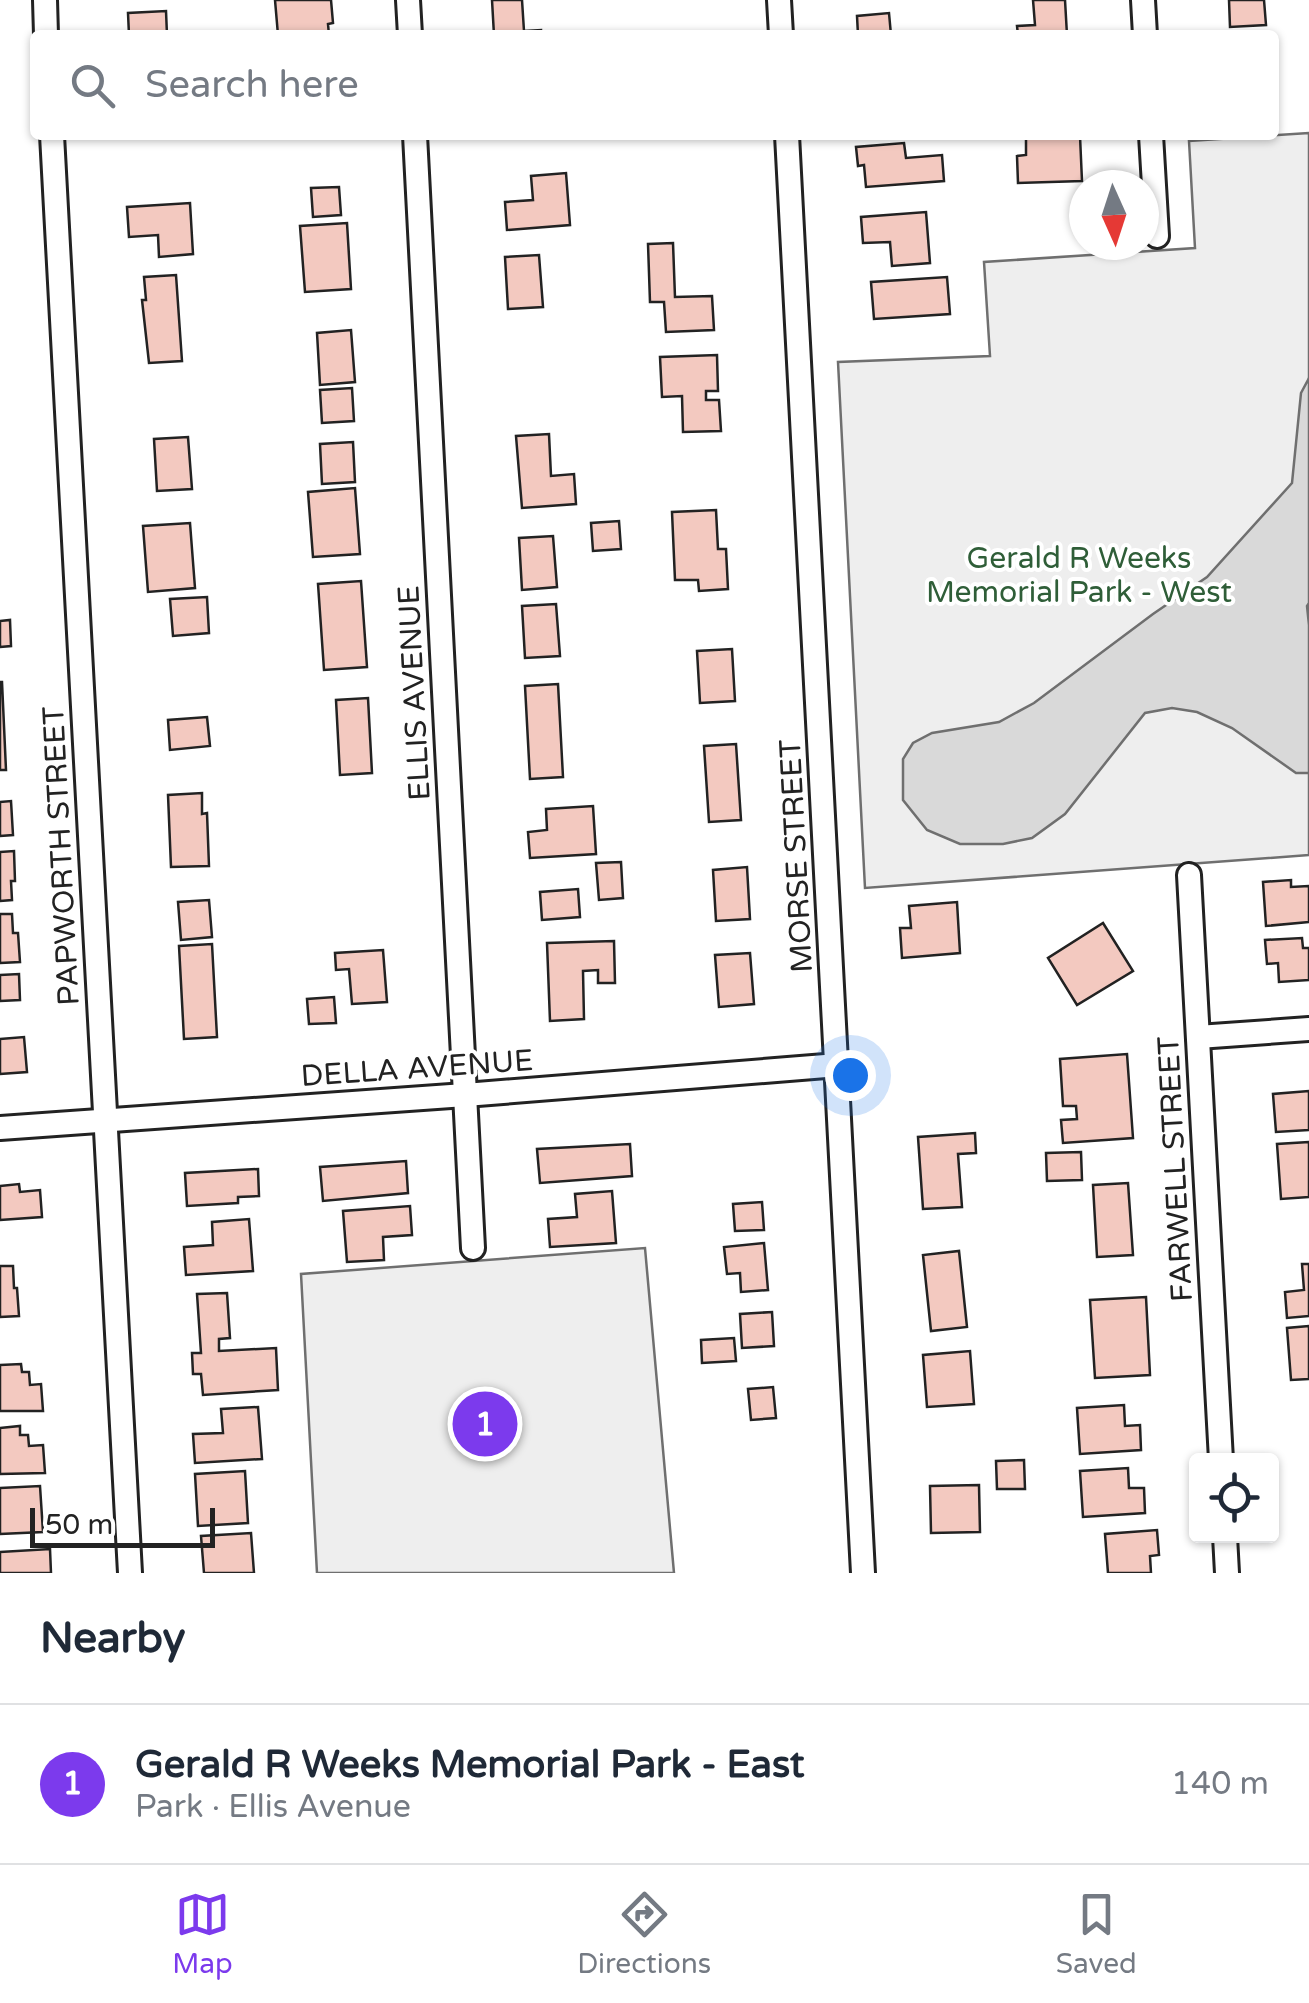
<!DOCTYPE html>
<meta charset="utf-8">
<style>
:root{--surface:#fff;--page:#f2f2f3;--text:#1f2937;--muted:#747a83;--line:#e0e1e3;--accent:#7c3aed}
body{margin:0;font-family:"Varela Round",sans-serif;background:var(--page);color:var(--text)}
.controls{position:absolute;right:30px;bottom:30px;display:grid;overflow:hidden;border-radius:10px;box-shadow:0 2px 8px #0004}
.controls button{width:90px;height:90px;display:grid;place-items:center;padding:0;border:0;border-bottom:2px solid var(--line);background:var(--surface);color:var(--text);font:50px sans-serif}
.compass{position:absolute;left:1069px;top:170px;width:90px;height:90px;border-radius:50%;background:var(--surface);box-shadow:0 2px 8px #0004;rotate:177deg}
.scale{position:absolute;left:30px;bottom:25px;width:185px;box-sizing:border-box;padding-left:10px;border:5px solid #222;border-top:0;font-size:28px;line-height:35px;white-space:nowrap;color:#222;-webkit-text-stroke:8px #fff;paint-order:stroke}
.you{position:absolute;left:850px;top:1075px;width:35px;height:35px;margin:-25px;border:8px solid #fff;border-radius:50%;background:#1a73e8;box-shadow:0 0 0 15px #1a73e833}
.badge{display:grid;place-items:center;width:65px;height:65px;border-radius:50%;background:var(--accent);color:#fff;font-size:32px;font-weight:700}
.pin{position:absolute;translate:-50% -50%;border:5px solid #fff;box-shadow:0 2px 10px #0006}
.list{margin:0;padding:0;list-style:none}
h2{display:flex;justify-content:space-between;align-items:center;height:130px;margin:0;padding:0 40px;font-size:42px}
h2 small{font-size:32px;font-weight:400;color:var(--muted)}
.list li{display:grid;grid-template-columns:65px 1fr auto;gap:30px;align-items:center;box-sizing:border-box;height:160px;padding:0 40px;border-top:2px solid var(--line)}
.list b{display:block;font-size:38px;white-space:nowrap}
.list p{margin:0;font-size:32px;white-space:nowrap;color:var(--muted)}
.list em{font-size:32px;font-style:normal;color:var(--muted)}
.icon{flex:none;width:55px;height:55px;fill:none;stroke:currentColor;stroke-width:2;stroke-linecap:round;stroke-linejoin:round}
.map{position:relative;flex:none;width:1309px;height:1573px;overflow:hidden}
.search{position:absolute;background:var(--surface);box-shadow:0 2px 8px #0004;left:30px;right:30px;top:30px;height:110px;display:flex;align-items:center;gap:25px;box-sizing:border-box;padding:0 35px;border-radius:10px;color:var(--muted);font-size:38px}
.sheet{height:290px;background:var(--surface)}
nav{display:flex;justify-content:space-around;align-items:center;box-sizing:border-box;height:140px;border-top:2px solid var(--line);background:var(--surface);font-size:28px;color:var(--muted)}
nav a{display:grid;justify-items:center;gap:5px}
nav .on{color:var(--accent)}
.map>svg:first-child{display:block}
.green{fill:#eee;stroke:#6f6f6f;stroke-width:2.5}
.water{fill:#d9d9d9;stroke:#6f6f6f;stroke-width:2.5}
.building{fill:#f3c9c0;stroke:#222;stroke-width:2.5}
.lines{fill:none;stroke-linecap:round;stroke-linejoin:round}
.street-casing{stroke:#222;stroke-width:28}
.street{stroke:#fff;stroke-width:22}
.labels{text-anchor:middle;stroke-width:8;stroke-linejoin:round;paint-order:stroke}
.park-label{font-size:30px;fill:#2f5e38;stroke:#fff}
.street-label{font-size:30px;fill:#222;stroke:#fff}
</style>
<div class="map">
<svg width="1309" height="1573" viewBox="0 0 1309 1573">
<rect width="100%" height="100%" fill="#fff"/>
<!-- green -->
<g class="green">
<path d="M 1309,133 L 1309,855 L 865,888 L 838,362 L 990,356 L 984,262 L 1195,248 L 1189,141 Z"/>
<path d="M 645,1248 L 674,1573 L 317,1573 L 301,1274 Z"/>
</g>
<!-- water -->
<path class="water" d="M 1309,378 L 1309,603 L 1307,606 L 1309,625 L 1309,773 L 1296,773 L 1232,728 L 1197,712 L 1172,708 L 1145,713 L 1065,814 L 1032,838 L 1003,844 L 960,844 L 927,830 L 903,800 L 903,759 L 913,743 L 932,733 L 999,722 L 1034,703 L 1153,614 L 1207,577 L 1292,483 L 1301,393 Z"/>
<!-- building -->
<g class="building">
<path d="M 275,0 L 331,0 L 333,23 L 328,24 L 329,35 L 278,35 Z"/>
<path d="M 492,0 L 522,0 L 524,31 L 541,30 L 541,35 L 494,35 Z"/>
<path d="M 1033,0 L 1065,0 L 1067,35 L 1018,35 L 1017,26 L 1035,25 Z"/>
<path d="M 1229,0 L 1264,0 L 1266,25 L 1230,27 Z"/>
<path d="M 166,11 L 167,35 L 129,35 L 128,13 Z"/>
<path d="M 889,13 L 891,35 L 858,35 L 857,16 Z"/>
<path d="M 1080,136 L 1082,181 L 1018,183 L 1017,156 L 1026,155 L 1026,138 Z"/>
<path d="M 904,143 L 906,158 L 942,155 L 944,181 L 866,187 L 864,165 L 858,166 L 856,147 Z"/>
<path d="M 566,173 L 570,225 L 507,230 L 505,202 L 533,200 L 531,176 Z"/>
<path d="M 339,187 L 341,215 L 313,217 L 311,188 Z"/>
<path d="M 190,203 L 193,254 L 159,257 L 158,235 L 129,237 L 127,207 Z"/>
<path d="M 926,212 L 930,263 L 892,266 L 890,242 L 863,243 L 861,217 Z"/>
<path d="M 347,223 L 351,289 L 305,292 L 300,226 Z"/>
<path d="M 673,243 L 675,297 L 712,296 L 714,330 L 666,332 L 664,302 L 650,302 L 648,244 Z"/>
<path d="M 539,255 L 543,307 L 508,309 L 505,257 Z"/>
<path d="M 176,275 L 182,361 L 149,363 L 142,300 L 146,300 L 144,277 Z"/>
<path d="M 947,277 L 950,314 L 874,319 L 871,282 Z"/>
<path d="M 351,330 L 355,382 L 320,385 L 317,333 Z"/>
<path d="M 717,355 L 718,391 L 706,391 L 706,400 L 719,400 L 721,431 L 683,432 L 682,396 L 662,397 L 660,357 Z"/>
<path d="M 352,388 L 354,421 L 322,423 L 320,390 Z"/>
<path d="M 549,434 L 551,476 L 574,474 L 576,504 L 522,508 L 516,436 Z"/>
<path d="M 188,437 L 192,489 L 157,491 L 154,439 Z"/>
<path d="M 353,442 L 355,482 L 322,484 L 320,444 Z"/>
<path d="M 355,488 L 360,554 L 313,557 L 308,492 Z"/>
<path d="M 716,510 L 718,549 L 726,549 L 728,589 L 699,591 L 698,580 L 675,580 L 672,512 Z"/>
<path d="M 619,521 L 621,549 L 593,551 L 591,523 Z"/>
<path d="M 190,523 L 195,588 L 148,592 L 143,526 Z"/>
<path d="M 553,536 L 557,587 L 522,590 L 519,538 Z"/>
<path d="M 361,581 L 367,667 L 324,670 L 318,584 Z"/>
<path d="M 207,597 L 209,633 L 173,636 L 170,599 Z"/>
<path d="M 556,604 L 560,656 L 525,658 L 522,606 Z"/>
<path d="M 10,620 L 11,646 L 0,647 L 0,621 Z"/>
<path d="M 732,649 L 735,701 L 700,703 L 697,651 Z"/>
<path d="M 0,682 L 2,682 L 6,770 L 0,770 Z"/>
<path d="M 558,684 L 563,777 L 530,779 L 525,686 Z"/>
<path d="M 368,698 L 372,773 L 340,775 L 336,700 Z"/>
<path d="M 207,717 L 210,746 L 170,750 L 168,720 Z"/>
<path d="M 736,744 L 741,820 L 709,822 L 704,746 Z"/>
<path d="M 202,793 L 202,814 L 207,813 L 209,866 L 171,867 L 168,795 Z"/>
<path d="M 11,801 L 13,835 L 0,836 L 0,802 Z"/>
<path d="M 593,806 L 596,854 L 530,858 L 528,832 L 547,830 L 546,809 Z"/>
<path d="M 14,851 L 15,881 L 11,881 L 12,900 L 0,901 L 0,852 Z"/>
<path d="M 621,862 L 623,898 L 599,900 L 596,863 Z"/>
<path d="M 747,867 L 750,919 L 716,921 L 713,870 Z"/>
<path d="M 1291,880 L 1291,887 L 1309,886 L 1309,922 L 1266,926 L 1263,882 Z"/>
<path d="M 578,889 L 580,917 L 542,920 L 540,892 Z"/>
<path d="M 209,900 L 212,937 L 181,940 L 178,902 Z"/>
<path d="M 957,902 L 960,953 L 902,958 L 900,928 L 911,928 L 909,906 Z"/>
<path d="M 0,914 L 12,914 L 13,933 L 18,933 L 20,962 L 0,963 Z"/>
<path d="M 1103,923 L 1133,971 L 1077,1005 L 1048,958 Z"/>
<path d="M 1302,938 L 1303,948 L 1309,948 L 1309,980 L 1279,982 L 1278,963 L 1267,964 L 1265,940 Z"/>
<path d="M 614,941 L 615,983 L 598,983 L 598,970 L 583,971 L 584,1019 L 550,1021 L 547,943 Z"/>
<path d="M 212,944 L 217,1037 L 184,1039 L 179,946 Z"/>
<path d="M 383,950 L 387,1002 L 352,1004 L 349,969 L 336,970 L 335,953 Z"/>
<path d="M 750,953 L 754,1004 L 719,1007 L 715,955 Z"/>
<path d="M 19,974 L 20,1000 L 0,1001 L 0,975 Z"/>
<path d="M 334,997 L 336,1023 L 309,1024 L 307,999 Z"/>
<path d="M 24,1037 L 27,1072 L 0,1074 L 0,1039 Z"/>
<path d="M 1127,1054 L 1133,1138 L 1063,1143 L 1061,1120 L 1077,1119 L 1076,1106 L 1063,1106 L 1060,1059 Z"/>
<path d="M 1309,1091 L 1309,1130 L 1276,1132 L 1273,1094 Z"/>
<path d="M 975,1133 L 976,1153 L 958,1154 L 962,1207 L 923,1209 L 918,1137 Z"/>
<path d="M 1309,1142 L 1309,1197 L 1281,1199 L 1277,1144 Z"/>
<path d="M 630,1144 L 632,1176 L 540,1183 L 537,1149 Z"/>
<path d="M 1081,1152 L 1082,1180 L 1047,1181 L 1046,1153 Z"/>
<path d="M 406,1161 L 408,1193 L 323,1201 L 320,1167 Z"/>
<path d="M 258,1169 L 259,1196 L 238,1197 L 238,1203 L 187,1206 L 185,1173 Z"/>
<path d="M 1128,1183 L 1133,1255 L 1097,1257 L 1093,1185 Z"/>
<path d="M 19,1184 L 20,1192 L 40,1190 L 42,1217 L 0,1220 L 0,1186 Z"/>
<path d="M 612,1191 L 616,1243 L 550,1247 L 548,1219 L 577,1217 L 575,1194 Z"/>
<path d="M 762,1202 L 764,1230 L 735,1231 L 733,1204 Z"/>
<path d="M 410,1206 L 412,1235 L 383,1237 L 384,1260 L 347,1262 L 343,1211 Z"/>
<path d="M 249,1219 L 253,1271 L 186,1275 L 184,1247 L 213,1245 L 212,1222 Z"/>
<path d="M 764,1243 L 768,1290 L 741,1292 L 740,1273 L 727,1274 L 724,1247 Z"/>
<path d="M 959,1251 L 967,1327 L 931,1331 L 923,1255 Z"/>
<path d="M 1302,1264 L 1309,1264 L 1309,1316 L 1287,1318 L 1285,1292 L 1304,1290 Z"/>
<path d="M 0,1266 L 13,1266 L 14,1288 L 17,1288 L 19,1316 L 0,1317 Z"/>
<path d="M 227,1293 L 230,1338 L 219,1339 L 219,1351 L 276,1348 L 278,1390 L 203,1395 L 201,1374 L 193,1374 L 192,1353 L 201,1353 L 197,1294 Z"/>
<path d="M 1146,1297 L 1150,1375 L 1095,1378 L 1090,1300 Z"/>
<path d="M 772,1312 L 774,1346 L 742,1348 L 740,1314 Z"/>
<path d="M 1309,1326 L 1309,1379 L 1291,1380 L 1287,1328 Z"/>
<path d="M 734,1338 L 736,1361 L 702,1363 L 701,1340 Z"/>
<path d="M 970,1351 L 974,1404 L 927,1407 L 923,1355 Z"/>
<path d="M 21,1364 L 22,1372 L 29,1372 L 30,1385 L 41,1384 L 43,1411 L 0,1411 L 0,1365 Z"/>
<path d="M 773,1387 L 776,1418 L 751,1420 L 748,1389 Z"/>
<path d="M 1124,1405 L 1125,1426 L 1140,1425 L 1141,1450 L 1080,1454 L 1077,1408 Z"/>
<path d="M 258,1407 L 262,1459 L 195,1463 L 193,1434 L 223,1433 L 221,1409 Z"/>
<path d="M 20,1426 L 20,1435 L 28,1435 L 29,1446 L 43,1445 L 45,1473 L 0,1474 L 0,1428 Z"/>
<path d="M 1024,1460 L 1025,1489 L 997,1489 L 996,1461 Z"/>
<path d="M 1128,1468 L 1129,1488 L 1144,1488 L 1145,1513 L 1083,1517 L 1080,1471 Z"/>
<path d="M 245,1471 L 248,1523 L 198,1526 L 195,1474 Z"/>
<path d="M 979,1485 L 980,1532 L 931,1533 L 930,1486 Z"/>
<path d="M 40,1486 L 43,1532 L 0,1534 L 0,1488 Z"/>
<path d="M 1157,1530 L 1159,1555 L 1150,1556 L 1151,1573 L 1108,1573 L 1105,1534 Z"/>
<path d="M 251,1533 L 254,1573 L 204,1573 L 201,1536 Z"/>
<path d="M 50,1549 L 51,1573 L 0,1573 L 0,1552 Z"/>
</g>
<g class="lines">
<!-- street casing -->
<g class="street-casing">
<g id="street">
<path d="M 45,0 L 46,35"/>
<path d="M 408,0 L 410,35"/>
<path d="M 779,0 L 781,35"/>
<path d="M 1143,0 L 1145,35"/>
<path d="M 52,135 L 130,1573"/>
<path d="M 415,135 L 473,1248"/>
<path d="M 787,135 L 863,1573"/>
<path d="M 1151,135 L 1157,236"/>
<path d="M 1189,875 L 1221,1460"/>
<path d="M 1198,1037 L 1309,1029"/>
<path d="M 0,1128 L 465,1095 L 838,1065"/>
<path d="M 1225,1536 L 1227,1573"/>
</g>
</g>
<!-- street -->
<use href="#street" class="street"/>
</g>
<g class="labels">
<!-- park labels -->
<g class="park-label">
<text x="1079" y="568">Gerald R Weeks<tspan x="1079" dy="34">Memorial Park - West</tspan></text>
</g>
<!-- street labels -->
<g class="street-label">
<text transform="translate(414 693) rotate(-93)" y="10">ELLIS AVENUE</text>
<text transform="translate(61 856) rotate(-93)" y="10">PAPWORTH STREET</text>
<text transform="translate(796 856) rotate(-93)" y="10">MORSE STREET</text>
<text transform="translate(417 1068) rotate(-4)" y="10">DELLA AVENUE</text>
<text transform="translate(1175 1169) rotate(-93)" y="10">FARWELL STREET</text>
</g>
</g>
</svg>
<div class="controls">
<button><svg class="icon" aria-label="locate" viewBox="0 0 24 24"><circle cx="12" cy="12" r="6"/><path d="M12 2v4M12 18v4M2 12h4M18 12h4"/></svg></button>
</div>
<svg class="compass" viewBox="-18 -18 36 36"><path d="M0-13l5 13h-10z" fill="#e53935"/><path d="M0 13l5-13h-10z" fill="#747a83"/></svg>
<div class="scale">50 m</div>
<div class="you"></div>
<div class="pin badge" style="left:485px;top:1424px">1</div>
<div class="search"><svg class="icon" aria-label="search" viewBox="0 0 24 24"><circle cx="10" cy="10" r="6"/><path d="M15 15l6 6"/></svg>Search here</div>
</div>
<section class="sheet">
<h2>Nearby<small></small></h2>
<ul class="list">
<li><span class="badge">1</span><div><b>Gerald R Weeks Memorial Park - East</b><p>Park · Ellis Avenue</p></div><em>140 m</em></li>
</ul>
</section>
<nav>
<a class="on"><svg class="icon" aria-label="map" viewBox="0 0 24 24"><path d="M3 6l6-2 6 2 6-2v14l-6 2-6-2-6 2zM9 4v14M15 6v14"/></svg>Map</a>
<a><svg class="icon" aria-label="directions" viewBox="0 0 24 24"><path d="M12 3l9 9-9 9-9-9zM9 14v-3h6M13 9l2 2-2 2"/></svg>Directions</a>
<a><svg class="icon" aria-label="saved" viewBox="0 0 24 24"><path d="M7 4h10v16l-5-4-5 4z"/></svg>Saved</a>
</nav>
